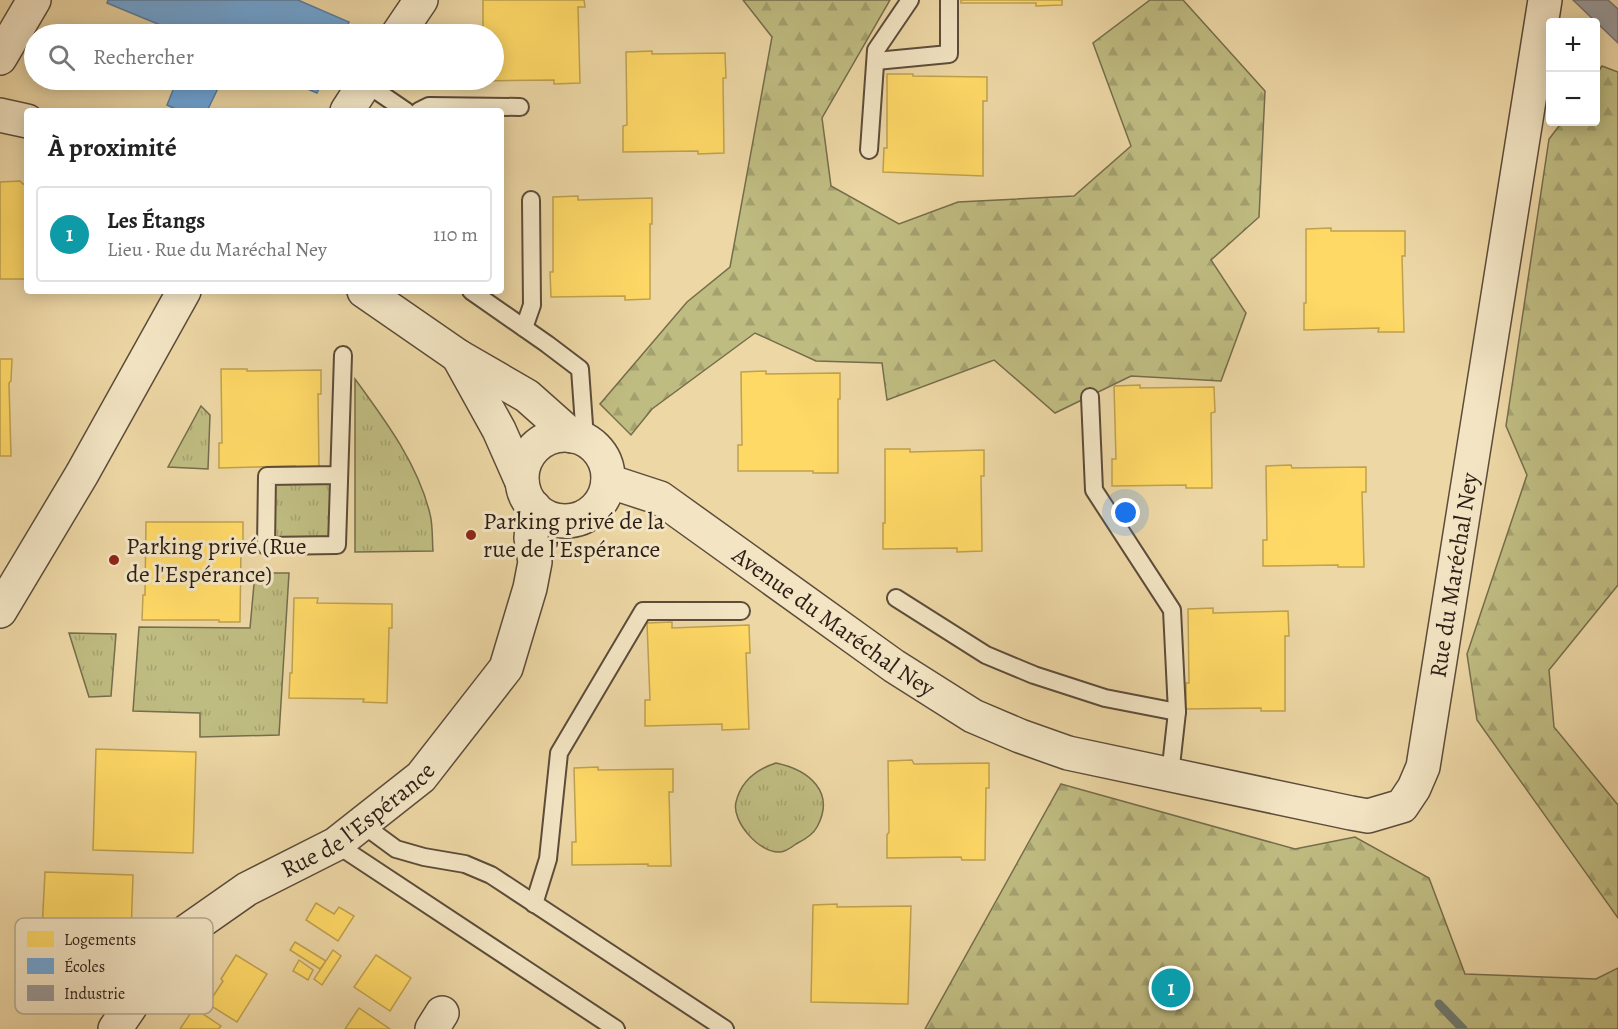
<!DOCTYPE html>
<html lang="fr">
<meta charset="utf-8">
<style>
:root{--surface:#fff;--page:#f2f2f2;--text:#222;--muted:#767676;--line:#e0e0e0;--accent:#d93025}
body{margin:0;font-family:Alegreya,serif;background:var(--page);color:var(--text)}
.controls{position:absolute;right:18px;top:18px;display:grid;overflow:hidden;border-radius:6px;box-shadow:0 3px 15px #0003}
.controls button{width:54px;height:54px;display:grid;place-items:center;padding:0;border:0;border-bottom:2px solid var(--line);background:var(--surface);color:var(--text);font:30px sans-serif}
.you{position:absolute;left:1126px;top:513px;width:21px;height:21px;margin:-15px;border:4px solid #fff;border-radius:50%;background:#1a73e8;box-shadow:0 0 0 9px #1a73e833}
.badge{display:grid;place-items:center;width:39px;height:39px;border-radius:50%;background:var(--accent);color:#fff;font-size:20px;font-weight:700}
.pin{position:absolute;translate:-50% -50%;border:3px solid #fff;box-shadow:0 2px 6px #0006}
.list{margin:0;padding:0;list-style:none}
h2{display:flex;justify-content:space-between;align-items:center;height:78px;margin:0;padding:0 24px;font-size:26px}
h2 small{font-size:20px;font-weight:400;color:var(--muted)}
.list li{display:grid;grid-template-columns:39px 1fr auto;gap:18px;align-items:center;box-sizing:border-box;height:96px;margin:0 12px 12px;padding:0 12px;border:2px solid var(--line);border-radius:6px}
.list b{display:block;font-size:22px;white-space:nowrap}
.list p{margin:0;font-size:20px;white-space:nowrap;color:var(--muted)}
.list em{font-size:20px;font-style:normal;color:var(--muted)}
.icon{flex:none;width:33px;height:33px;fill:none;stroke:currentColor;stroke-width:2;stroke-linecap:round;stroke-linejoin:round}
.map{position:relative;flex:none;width:1618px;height:1029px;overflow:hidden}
.search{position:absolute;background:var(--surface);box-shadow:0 3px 15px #0003;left:24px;top:24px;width:480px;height:66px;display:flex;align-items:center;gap:15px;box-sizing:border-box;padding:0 21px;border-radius:33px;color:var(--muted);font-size:22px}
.panel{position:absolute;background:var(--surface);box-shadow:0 3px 15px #0003;left:24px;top:108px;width:480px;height:186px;border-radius:6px}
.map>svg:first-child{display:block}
.grass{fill:url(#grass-tufts);stroke:#756d4c;stroke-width:1.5}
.forest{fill:url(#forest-firs);stroke:#756d4c;stroke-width:1.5}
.homes{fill:#ffd966;stroke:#bfa14e;stroke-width:1.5}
.schools{fill:#6fa8dc;stroke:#5b7fa1;stroke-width:1.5}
.industry{fill:#999;stroke:#787472;stroke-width:1.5}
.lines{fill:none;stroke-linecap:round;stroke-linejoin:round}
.stream{stroke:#6e7a71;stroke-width:9}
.service-casing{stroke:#5c4c3a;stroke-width:20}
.minor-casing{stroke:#5c4c3a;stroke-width:36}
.service{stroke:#f3e5c4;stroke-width:16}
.minor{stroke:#f3e5c4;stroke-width:33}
.poi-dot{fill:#8f2418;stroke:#f3e5c4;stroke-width:2}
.labels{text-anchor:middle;stroke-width:6;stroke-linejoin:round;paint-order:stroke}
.poi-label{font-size:24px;fill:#2b1e17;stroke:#f3e5c4;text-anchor:start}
.street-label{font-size:24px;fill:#2b1e17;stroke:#f3e5c4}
.key{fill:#f3e5c4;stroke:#b7a990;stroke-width:1.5}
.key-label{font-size:16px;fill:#2b1e17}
</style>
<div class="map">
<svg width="1618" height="1029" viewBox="0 0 1618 1029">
<defs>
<pattern id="grass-tufts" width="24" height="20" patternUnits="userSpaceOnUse" patternTransform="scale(1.5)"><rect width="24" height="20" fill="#bfbc81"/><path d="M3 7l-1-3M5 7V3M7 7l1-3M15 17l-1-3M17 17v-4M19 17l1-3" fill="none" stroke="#a4a16f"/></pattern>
<pattern id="forest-firs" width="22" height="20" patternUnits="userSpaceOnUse" patternTransform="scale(1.5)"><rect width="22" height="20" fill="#bfbc81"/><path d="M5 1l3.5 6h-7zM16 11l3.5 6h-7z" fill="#a4a16f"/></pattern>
</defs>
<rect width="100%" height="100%" fill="#edd7a5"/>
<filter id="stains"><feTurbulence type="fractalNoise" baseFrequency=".00333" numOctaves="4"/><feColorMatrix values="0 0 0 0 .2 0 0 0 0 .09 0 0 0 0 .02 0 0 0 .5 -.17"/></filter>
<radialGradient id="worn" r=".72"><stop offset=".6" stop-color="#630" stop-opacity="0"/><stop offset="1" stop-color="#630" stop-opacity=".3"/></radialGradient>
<!-- grass -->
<g class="grass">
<path d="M 355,379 C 385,420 418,464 430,514 C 433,525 432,539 433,551 L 355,552 Z"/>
<path d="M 201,406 L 210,415 L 208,469 L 168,467 Z"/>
<path d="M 335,480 L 333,540 L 271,540 L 273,482 Z"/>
<path d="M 255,573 L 289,573 L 279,735 L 200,737 L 200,713 L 133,711 L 139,627 L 250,628 Z"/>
<path d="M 69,633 L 116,634 L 111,696 L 89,697 Z"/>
<path d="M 776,763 C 809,770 836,792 817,827 C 813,835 804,840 796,844 C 792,847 785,852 780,852 C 760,854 731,821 736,802 C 741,781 757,769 776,763 Z"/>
</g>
<!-- forest -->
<g class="forest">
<path d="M 743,0 L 890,0 L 822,118 L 831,186 L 899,224 L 958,202 L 1074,196 L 1131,146 L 1093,43 L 1150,0 L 1183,0 L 1265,91 L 1259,217 L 1211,260 L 1246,313 L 1221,381 L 1131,376 L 1055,413 L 994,360 L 887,400 L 882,363 L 816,361 L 755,333 L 652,409 L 631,435 L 600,404 L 687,302 L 730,267 L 772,37 Z"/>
<path d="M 1602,66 L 1618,72 L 1618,585 L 1549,670 L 1554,727 L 1618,805 L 1618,918 L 1477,720 L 1467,654 L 1527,475 L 1506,426 L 1549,139 L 1562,122 L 1596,122 L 1596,75 Z"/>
<path d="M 1061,784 L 1295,849 L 1355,837 L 1429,878 L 1465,974 L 1596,979 L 1618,968 L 1618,1029 L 925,1029 Z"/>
</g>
<!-- homes -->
<g class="homes">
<path d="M 483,0 L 584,0 L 585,7 L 578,7 L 580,83 L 554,84 L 554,80 L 480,81 L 480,80 L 494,80 L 494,34 L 483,34 Z"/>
<path d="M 961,0 L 1062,0 L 1062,5 L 1036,6 L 1036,3 L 961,3 Z"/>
<path d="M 652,51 L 652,54 L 725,53 L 726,78 L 723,78 L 724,153 L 698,154 L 698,151 L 623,152 L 623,126 L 627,125 L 626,52 Z"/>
<path d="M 887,74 L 913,74 L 913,76 L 987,77 L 987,101 L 983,101 L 983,176 L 883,172 L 884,148 L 887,148 Z"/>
<path d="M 20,181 L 23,184 L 27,184 L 27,279 L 0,279 L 0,182 Z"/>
<path d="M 578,196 L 578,200 L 652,198 L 652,224 L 650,224 L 650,299 L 625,300 L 625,296 L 551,297 L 550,272 L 553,272 L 553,197 Z"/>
<path d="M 1331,228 L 1331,231 L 1405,231 L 1405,256 L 1402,256 L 1404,332 L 1378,332 L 1379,328 L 1304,330 L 1304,303 L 1306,303 L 1306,229 Z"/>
<path d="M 0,359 L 12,359 L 11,381 L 9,383 L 11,456 L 0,456 Z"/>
<path d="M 221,369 L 247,369 L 247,371 L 321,370 L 321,394 L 318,394 L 319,469 L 295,469 L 295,466 L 219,468 L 219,443 L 222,443 Z"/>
<path d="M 766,371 L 766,374 L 840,373 L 840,399 L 838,399 L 838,473 L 813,473 L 813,471 L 738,471 L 738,445 L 742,445 L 741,372 Z"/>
<path d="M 1140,385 L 1140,388 L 1214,387 L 1215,412 L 1211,413 L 1212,488 L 1186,488 L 1186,485 L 1112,486 L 1112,459 L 1116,459 L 1114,386 Z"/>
<path d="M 885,449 L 910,449 L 910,452 L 984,450 L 984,476 L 981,476 L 982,551 L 957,552 L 957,548 L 883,549 L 883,523 L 885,523 Z"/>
<path d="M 1291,465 L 1292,468 L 1366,467 L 1366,492 L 1362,492 L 1364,567 L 1338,567 L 1338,565 L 1263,566 L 1263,540 L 1267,540 L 1266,466 Z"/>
<path d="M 146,522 L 243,522 L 243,546 L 241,546 L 240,622 L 219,622 L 219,620 L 142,620 L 143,595 L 145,595 Z"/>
<path d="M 294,598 L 318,598 L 317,603 L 392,604 L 392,628 L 389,628 L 387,703 L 363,702 L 364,699 L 289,698 L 290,673 L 292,673 Z"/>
<path d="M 1213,608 L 1213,613 L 1288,611 L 1289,636 L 1285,636 L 1285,711 L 1261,711 L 1261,708 L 1186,709 L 1186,683 L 1189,683 L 1188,609 Z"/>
<path d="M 672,622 L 672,628 L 749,625 L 750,653 L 746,653 L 749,729 L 722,730 L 722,724 L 645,726 L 645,700 L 650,700 L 647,623 Z"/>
<path d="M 96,749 L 196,752 L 193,853 L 93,850 Z"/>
<path d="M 912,760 L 914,764 L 989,763 L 989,788 L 986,788 L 985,860 L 962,860 L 961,857 L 887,858 L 887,835 L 889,832 L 888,761 Z"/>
<path d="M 598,767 L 598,770 L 673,769 L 673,792 L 669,792 L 671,866 L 648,866 L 648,864 L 572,865 L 572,842 L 576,842 L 574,768 Z"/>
<path d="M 45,872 L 133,875 L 131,934 L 42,930 Z"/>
<path d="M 316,903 L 334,914 L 339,907 L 354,916 L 338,941 L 306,920 Z"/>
<path d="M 837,904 L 837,907 L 911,906 L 908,1004 L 811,1002 L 813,905 Z"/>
<path d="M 295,942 L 326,961 L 320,969 L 290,950 Z"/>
<path d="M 333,950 L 341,956 L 322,985 L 314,979 Z"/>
<path d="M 236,955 L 267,974 L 237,1022 L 208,1004 L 223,981 L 221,979 Z"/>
<path d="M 376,955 L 411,978 L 390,1011 L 354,987 Z"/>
<path d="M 299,960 L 313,970 L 308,980 L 293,971 Z"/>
<path d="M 194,1008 L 221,1026 L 218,1029 L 180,1029 Z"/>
<path d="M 359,1008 L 390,1029 L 345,1029 Z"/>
</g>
<!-- schools -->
<g class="schools">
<path d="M 108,0 L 298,0 L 349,22 L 343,34 L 182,34 L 107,3 Z"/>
<path d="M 177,80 L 222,80 L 207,111 L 180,111 L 167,105 Z"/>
<path d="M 286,80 L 323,80 L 317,93 Z"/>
</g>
<!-- industry -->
<path class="industry" d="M 1573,0 L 1608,0 L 1618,9 L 1618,43 Z"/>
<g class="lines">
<!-- stream -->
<path class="stream" d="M 1439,1004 L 1463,1029"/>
<!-- service casing -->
<g class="service-casing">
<g id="service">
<path d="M 876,61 L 949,54 L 949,0"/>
<path d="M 365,83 L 406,111"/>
<path d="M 419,111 L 429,106 L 520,107"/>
<path d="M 869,150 L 876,50 L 910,0"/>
<path d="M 471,291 L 547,344 L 580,369 L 585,439"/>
<path d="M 524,328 L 532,305 L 531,200"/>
<path d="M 1090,397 L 1094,490 L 1172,610 L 1177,712 L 1170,775"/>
<path d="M 339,475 L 267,476 L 266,546 L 337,545 L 343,355"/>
<path d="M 896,598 L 986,655 L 1034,675 L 1105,698 L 1177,712"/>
<path d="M 362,824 L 396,849 L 424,857 L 465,864 L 491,875 L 725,1029"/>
<path d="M 336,844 L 616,1029"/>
<path d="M 534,904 L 548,859 L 559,753 L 643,611 L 741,611"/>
</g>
</g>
<!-- minor casing -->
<g class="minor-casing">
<g id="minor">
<path d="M 398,34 L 421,0"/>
<path d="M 0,58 L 34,0"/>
<path d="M 347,111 L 367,80"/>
<path d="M 0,115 L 27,121"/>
<path d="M 364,291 L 458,356 L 527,396 L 572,436"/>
<path d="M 458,356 L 499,430 L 522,482"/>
<circle cx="565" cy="478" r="43"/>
<path id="s1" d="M 608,481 L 660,498 L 894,666 L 973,716 L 1020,736 L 1068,753 L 1351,813 L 1368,816 L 1402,806 L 1414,788 L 1423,767 L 1545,0"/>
<path d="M 0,611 L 82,474 L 184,291"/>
<path id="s2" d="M 115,1029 L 143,988 L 187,931 L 247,889 L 336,844 L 421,777 L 506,668 L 530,588 L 535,562 L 531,538 L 534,507"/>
<path d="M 432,1029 L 442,1013"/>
</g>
</g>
<!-- service -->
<use href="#service" class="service"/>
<!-- minor -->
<use href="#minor" class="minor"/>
</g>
<!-- markers -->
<g class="poi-dot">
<circle cx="471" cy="535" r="6"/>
<circle cx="114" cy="560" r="6"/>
</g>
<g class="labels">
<!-- poi labels -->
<g class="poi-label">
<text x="483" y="529">Parking privé de la<tspan x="483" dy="28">rue de l'Espérance</tspan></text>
<text x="126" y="554">Parking privé (Rue<tspan x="126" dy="28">de l'Espérance)</tspan></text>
</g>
<!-- street labels -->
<g class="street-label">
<text dy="8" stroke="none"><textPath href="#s1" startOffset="1119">Rue du Maréchal Ney</textPath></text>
<text dy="8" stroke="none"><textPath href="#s1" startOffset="268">Avenue du Maréchal Ney</textPath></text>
<text dy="8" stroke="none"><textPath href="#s2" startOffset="326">Rue de l'Espérance</textPath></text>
</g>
</g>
<!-- legend -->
<rect x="15" y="918" width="198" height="96" rx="9" class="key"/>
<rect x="27" y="931" width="27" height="16" fill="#ffd966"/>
<rect x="27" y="958" width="27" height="16" fill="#6fa8dc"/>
<rect x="27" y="985" width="27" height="16" fill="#999"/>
<g class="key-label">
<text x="64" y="945">Logements</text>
<text x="64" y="972">Écoles</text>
<text x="64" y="999">Industrie</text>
</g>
<rect width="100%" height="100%" filter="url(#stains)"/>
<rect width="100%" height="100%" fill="url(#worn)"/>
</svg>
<div class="controls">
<button>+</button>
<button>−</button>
</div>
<div class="you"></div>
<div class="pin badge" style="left:1171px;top:988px;background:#0f9aa8">1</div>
<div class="search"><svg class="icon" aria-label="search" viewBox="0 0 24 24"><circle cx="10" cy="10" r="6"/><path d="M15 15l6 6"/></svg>Rechercher</div>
<section class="panel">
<h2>À proximité<small></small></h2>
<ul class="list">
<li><span class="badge" style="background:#0f9aa8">1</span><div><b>Les Étangs</b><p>Lieu · Rue du Maréchal Ney</p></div><em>110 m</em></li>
</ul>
</section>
</div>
